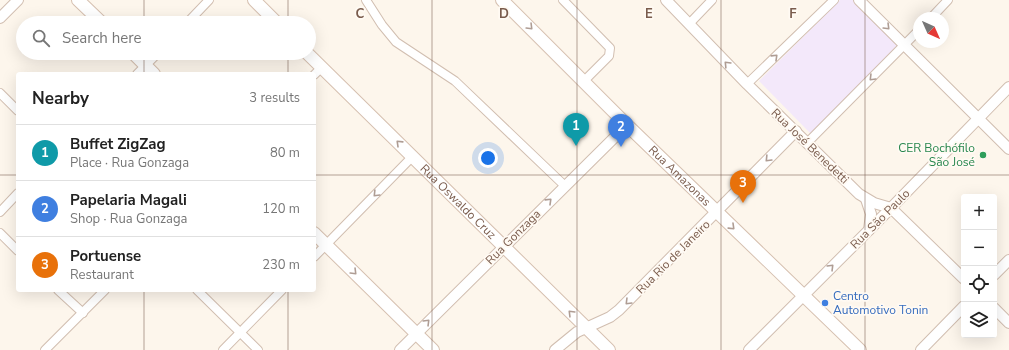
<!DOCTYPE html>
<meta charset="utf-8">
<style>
:root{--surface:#fff;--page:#f6f6f6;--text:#222;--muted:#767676;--line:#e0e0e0;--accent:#7c3aed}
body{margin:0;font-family:"Nunito Sans",sans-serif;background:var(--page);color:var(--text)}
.controls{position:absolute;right:12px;bottom:12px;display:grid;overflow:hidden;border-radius:4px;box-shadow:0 4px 16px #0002}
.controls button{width:36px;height:36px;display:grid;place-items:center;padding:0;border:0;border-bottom:1px solid var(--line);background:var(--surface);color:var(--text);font:20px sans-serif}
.compass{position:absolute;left:913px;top:12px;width:36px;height:36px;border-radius:50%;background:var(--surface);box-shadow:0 4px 16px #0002;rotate:135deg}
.you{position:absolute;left:488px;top:158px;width:14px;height:14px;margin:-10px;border:3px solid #fff;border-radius:50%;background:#1a73e8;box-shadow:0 0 0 6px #1a73e833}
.badge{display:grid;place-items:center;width:26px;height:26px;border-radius:50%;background:var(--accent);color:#fff;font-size:13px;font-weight:700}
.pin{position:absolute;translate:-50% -33px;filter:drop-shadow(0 1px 2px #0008)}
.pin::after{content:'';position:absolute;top:21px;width:14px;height:12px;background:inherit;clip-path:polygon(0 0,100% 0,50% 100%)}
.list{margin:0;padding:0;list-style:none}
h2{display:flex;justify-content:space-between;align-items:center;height:52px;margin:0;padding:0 16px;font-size:17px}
h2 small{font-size:13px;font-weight:400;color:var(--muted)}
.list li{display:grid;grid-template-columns:26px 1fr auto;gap:12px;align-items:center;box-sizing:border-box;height:56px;padding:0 16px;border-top:1px solid var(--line)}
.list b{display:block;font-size:15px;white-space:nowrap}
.list p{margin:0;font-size:13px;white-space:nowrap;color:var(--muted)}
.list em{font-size:13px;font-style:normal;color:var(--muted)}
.icon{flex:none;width:22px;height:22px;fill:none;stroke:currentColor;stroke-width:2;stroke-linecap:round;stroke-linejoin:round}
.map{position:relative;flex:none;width:1009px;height:350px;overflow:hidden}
.search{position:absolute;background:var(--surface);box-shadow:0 4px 16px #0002;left:16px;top:16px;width:300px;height:44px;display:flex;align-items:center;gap:10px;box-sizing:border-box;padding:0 14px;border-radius:22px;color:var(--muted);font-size:15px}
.panel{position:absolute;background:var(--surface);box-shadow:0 4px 16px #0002;left:16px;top:72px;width:300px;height:220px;border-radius:4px}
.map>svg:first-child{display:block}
.education{fill:#f3e8fa}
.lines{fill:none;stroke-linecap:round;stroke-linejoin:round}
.minor-casing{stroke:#d1beb0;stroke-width:10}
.tertiary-casing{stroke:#d1beb0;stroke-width:12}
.secondary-casing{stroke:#d6c0b0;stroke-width:14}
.minor{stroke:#fff;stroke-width:8}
.tertiary{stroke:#fff;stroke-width:10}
.secondary{stroke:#fff;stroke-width:12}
.oneway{stroke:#af9d94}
.grid{fill:none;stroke:#7a5c4d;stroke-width:1;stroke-opacity:0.55}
.leisure-dot{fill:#2e9e5b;stroke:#fffaf3;stroke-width:1.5}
.shop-dot{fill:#3f7fe0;stroke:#fffaf3;stroke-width:1.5}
.labels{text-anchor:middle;stroke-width:3.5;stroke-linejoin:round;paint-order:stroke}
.street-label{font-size:12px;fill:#7a5c4d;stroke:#fffaf3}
.leisure-label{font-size:12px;fill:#27864d;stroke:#fffaf3;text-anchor:end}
.shop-label{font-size:12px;fill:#366cbe;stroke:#fffaf3;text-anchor:start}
.grid-label{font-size:13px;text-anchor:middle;font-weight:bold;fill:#7a5c4d;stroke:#fffaf3;stroke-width:3.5;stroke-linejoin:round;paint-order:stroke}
</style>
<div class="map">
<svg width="1009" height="350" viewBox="0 0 1009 350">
<rect width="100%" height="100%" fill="#fdf6ec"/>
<!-- education -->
<path class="education" d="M 840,0 L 853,0 L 900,47 L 812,135 L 759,81 Z"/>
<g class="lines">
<!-- minor casing -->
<g class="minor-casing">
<g id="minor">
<path d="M 366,0 L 382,25 L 396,42 L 455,81 L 565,186"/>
<path d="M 563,0 L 610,48 L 609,56 L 584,81"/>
<path d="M 931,18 L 948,0"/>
<path d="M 187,23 L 209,0"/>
<path d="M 689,24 L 712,0"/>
<path d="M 137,74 L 158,53"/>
<path d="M 314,75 L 322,67"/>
<path d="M 747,84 L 834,0"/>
<path d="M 0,93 L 18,111"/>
<path d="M 808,142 L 919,30"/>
<path d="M 0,212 L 18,193"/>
<path d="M 0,233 L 18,251"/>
<path d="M 314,257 L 413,156"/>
<path d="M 58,290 L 83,313"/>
<path d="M 197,290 L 258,350"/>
<path d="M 45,350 L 105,290"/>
<path d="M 223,350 L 282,290"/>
</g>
</g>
<!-- tertiary casing -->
<g class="tertiary-casing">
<g id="tertiary">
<path d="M 666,0 L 747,84 L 859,194 L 874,203 L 891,208 L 964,279"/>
<path d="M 859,0 L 1009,149"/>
<path d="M 0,18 L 18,0"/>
<path d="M 866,199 L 871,214 L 869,230"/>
<path d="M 994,275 L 1009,260"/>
<path d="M 994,308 L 1009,323"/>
<path d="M 400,350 L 627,125"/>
<path d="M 555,350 L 577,332 L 610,317 L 619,310 L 796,131"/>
<path d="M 749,350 L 891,208 L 1009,87"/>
<path d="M 921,350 L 964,306"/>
</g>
</g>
<!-- secondary casing -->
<g class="secondary-casing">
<g id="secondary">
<path d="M 78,0 L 102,23"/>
<path d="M 254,0 L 277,23"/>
<path id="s1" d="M 502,0 L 627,125 L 860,350"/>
<path d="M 133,53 L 154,74"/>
<path id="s2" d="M 307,53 L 609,350"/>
<path d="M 314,233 L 433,350"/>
</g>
</g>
<!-- minor -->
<use href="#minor" class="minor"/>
<!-- tertiary -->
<use href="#tertiary" class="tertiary"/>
<!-- secondary -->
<use href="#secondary" class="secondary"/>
</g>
<!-- one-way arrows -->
<defs><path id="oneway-chevron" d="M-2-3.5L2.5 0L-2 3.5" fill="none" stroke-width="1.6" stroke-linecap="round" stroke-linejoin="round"/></defs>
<g class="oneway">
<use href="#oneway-chevron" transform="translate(530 27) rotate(45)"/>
<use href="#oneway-chevron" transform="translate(887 27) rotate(45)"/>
<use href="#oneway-chevron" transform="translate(775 57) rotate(-44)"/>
<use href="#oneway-chevron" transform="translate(727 64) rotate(-134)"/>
<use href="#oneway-chevron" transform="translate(872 78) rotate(135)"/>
<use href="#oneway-chevron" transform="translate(399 143) rotate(-136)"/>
<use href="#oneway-chevron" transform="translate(768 159) rotate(134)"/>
<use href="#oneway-chevron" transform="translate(376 194) rotate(134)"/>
<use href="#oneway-chevron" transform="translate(549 201) rotate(-44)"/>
<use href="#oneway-chevron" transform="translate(732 227) rotate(44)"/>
<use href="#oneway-chevron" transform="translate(831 267) rotate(-45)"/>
<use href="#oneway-chevron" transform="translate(354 272) rotate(45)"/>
<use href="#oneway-chevron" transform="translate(628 302) rotate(135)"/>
<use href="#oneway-chevron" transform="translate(571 313) rotate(-135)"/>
<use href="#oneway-chevron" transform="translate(427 322) rotate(-45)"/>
</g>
<!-- grid -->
<path class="grid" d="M 144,0 L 144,23M 288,0 L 288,23M 432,0 L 432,350M 577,0 L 577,350M 721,0 L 721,350M 865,0 L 865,350M 144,53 L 144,74M 288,53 L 288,74M 0,175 L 18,175M 314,175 L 1009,175M 144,290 L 144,350M 288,290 L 288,350"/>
<!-- markers -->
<circle class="leisure-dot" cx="983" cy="155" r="4"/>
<circle class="shop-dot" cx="825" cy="303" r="4"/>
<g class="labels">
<!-- street labels -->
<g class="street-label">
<text transform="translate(810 146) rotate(44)" y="4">Rua José Benedetti</text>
<text dy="4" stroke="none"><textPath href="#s1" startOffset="250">Rua Amazonas</textPath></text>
<text dy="4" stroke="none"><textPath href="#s2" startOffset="212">Rua Oswaldo Cruz</textPath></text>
<text transform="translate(880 219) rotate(-45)" y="4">Rua São Paulo</text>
<text transform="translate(513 237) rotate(-45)" y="4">Rua Gonzaga</text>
<text transform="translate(673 257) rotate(-45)" y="4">Rua Rio de Janeiro</text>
</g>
<!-- leisure labels -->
<g class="leisure-label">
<text x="975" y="152">CER Bochófilo<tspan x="975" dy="14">São José</tspan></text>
</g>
<!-- shop labels -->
<g class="shop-label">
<text x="833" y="300">Centro<tspan x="833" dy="14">Automotivo Tonin</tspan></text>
</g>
</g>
<g class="grid-label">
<text x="360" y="18">C</text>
<text x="504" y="18">D</text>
<text x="649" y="18">E</text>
<text x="793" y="18">F</text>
</g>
</svg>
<div class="controls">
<button>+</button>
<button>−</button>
<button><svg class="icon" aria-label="locate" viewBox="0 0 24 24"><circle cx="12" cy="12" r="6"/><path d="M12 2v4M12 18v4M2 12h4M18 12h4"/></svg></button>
<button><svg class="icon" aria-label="layers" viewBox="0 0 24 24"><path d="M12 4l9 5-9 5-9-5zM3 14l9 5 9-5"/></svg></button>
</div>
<svg class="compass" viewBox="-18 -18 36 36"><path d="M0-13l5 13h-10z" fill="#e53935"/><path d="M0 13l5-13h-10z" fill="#767676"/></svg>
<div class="you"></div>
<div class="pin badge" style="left:576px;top:146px;background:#0f9aa8">1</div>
<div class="pin badge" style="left:621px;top:147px;background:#3f7fe0">2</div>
<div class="pin badge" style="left:743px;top:203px;background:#e8710a">3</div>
<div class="search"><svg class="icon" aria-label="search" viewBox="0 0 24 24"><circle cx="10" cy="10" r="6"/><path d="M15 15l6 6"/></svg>Search here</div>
<section class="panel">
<h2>Nearby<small>3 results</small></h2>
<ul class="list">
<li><span class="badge" style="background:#0f9aa8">1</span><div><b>Buffet ZigZag</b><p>Place · Rua Gonzaga</p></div><em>80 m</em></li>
<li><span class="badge" style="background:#3f7fe0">2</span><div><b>Papelaria Magali</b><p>Shop · Rua Gonzaga</p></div><em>120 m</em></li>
<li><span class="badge" style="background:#e8710a">3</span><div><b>Portuense</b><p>Restaurant</p></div><em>230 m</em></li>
</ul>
</section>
</div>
